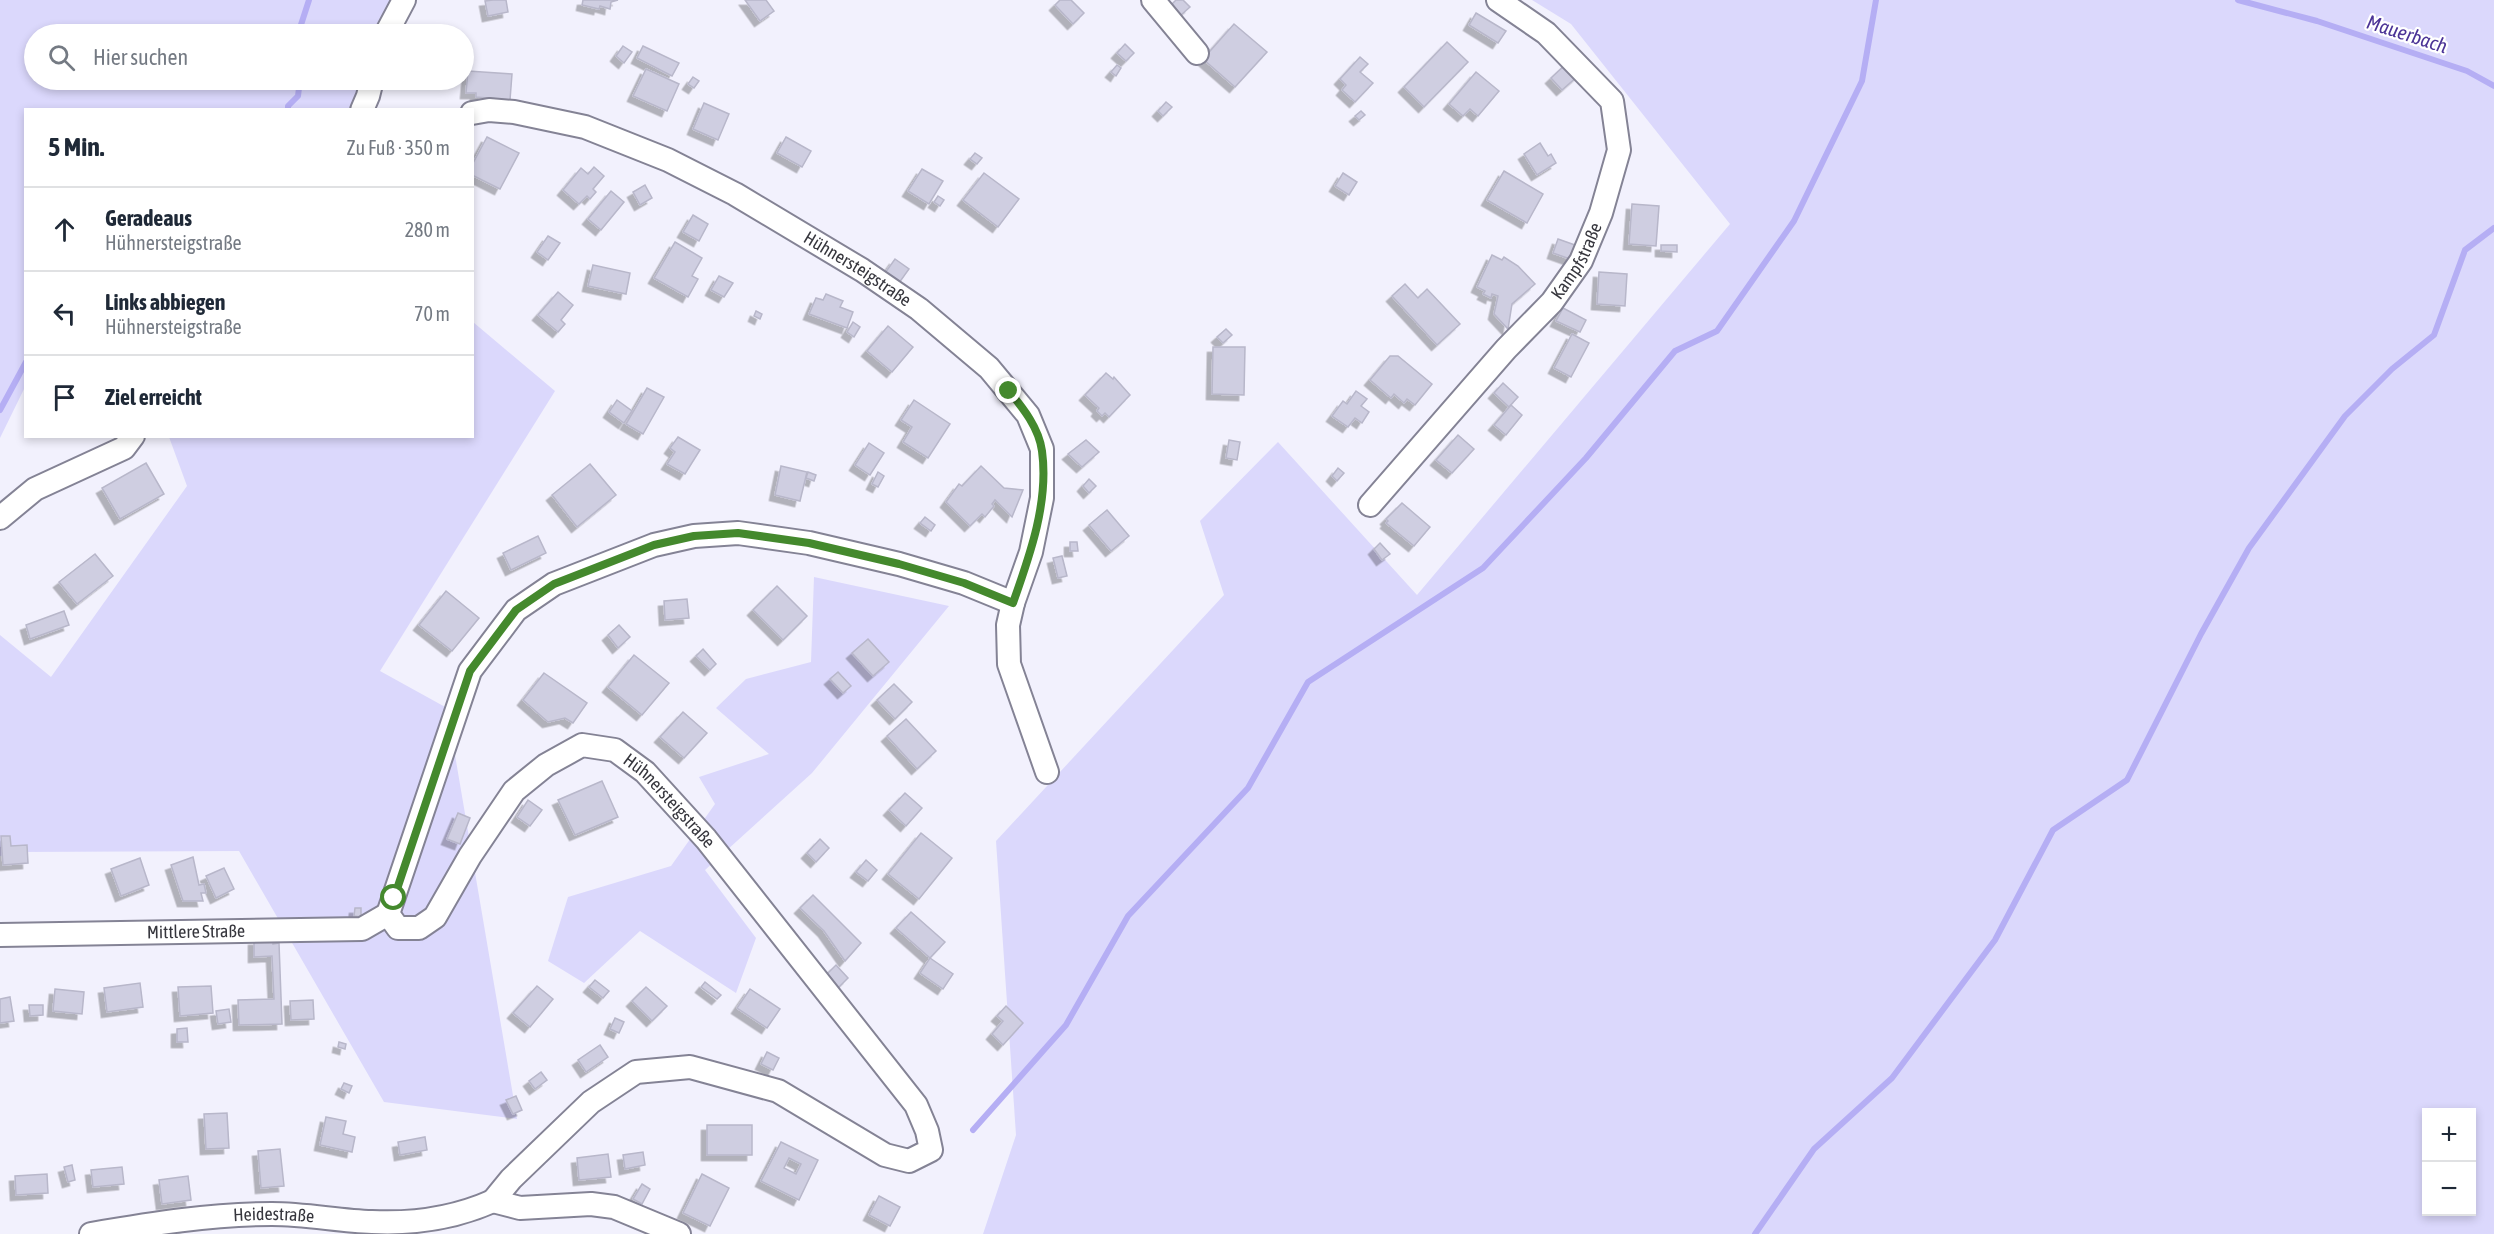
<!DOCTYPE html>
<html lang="de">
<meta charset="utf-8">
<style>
:root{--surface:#fff;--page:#f6f6f7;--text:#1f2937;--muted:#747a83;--line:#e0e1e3}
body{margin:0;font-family:"Asap Condensed",sans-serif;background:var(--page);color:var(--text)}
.controls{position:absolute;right:18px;bottom:18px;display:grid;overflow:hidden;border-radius:0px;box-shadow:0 3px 9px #0003}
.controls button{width:54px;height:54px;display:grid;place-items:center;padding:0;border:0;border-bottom:2px solid var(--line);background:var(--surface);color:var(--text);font:30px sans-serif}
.stop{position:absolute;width:18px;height:18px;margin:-14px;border:4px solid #44892d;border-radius:50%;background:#fff}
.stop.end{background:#44892d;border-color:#fff;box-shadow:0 2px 6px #0008}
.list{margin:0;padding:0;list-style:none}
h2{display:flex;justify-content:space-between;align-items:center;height:78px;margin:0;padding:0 24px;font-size:26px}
h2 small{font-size:20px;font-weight:400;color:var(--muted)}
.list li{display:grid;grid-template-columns:39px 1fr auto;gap:18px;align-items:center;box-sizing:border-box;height:84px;padding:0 24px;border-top:2px solid var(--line)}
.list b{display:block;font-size:22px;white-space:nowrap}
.list p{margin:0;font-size:20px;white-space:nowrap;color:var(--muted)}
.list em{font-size:20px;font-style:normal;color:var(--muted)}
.icon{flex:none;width:33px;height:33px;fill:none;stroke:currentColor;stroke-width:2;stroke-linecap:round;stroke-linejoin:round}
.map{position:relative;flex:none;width:2494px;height:1234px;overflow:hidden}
.search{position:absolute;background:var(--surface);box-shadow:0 3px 9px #0003;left:24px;top:24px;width:450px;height:66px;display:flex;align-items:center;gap:15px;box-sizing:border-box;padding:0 21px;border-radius:33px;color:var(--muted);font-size:22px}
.panel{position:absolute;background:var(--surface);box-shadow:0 3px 9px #0003;left:24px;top:108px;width:450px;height:330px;border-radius:0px}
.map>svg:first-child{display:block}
.green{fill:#dbd8fc;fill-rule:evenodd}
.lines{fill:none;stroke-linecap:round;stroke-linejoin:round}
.stream{stroke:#b5aef4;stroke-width:6}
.building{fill:#cfcee1;stroke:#b8b7ca;stroke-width:1.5;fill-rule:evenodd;filter:url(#shadow)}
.minor-casing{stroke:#848395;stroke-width:26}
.minor{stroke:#fff;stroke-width:22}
.route{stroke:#44892d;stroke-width:8}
.labels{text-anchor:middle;stroke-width:4.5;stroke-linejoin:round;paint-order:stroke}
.street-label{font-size:18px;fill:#36363d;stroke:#fff}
.water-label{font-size:20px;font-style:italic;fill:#4b3396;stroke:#fff}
</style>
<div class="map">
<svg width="2494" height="1234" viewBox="0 0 2494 1234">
<defs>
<filter id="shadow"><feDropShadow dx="-5.5" dy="5.5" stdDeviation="0" flood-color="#0004"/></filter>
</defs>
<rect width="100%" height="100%" fill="#f2f1fd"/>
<!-- green -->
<g class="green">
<path d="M 0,0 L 398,0 L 374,34 L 34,34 L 34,80 L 363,80 L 360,109 L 26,110 L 25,387 L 0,438 Z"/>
<path d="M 1532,0 L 2494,0 L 2494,1234 L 983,1234 L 1016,1135 L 996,841 L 1224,595 L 1200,521 L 1278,442 L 1417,595 L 1730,224 L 1571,24 ZM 2426,1112 L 2472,1112 L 2472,1212 L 2426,1212 Z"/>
<path d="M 473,322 L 555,391 L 380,671 L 447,708 L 517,1119 L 384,1102 L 239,851 L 20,852 L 0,856 L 0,635 L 51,677 L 187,486 L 169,437 L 472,436 Z"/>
<path d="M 814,577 L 949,606 L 812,773 L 705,870 L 756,938 L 736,993 L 640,931 L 584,983 L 548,961 L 568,897 L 671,866 L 715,804 L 699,777 L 769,754 L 716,708 L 746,679 L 811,662 Z"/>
</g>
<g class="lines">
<!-- stream -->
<g class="stream">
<path d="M 2238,0 L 2317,21 L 2467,71 L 2494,86"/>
<path d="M 298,34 L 309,0"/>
<path d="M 288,110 L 288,106 L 298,96 L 300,80"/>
<path d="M 0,410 L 26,362"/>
<path d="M 973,1130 L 1066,1025 L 1128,916 L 1248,788 L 1308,682 L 1483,568 L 1586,458 L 1675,351 L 1717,331 L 1794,221 L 1862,81 L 1876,0"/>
<path d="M 1755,1234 L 1814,1149 L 1892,1078 L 1995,940 L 2053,830 L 2127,780 L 2201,634 L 2249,548 L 2345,416 L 2392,369 L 2434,335 L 2465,250 L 2494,228"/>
</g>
</g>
<!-- building -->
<g class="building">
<path d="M 493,0 L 506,0 L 508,12 L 488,16 L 485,1 Z"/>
<path d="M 583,0 L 618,0 L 611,2 L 610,9 L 600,6 L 599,9 L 582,5 Z"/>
<path d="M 745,0 L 766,0 L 774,11 L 760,21 Z"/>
<path d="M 1060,0 L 1071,0 L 1084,13 L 1073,24 L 1055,5 Z"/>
<path d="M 1176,0 L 1183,0 L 1190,7 L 1181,15 L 1172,4 Z"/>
<path d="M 1476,13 L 1506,31 L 1498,43 L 1469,25 Z"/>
<path d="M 1234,24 L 1267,52 L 1235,87 L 1203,59 Z"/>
<path d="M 1447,42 L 1468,62 L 1424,107 L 1404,87 Z"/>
<path d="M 1125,44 L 1134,53 L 1126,61 L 1117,53 Z"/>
<path d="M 623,46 L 632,52 L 624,63 L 616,56 Z"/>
<path d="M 643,46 L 679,63 L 672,76 L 637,58 Z"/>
<path d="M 1360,57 L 1368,64 L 1360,72 L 1373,83 L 1355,102 L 1342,90 L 1346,85 L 1340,79 Z"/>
<path d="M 1567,63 L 1579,75 L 1562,90 L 1551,78 Z"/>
<path d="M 1117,65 L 1121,68 L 1116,76 L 1111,72 Z"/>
<path d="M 646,69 L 679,84 L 667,111 L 633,96 Z"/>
<path d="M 468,71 L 512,74 L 510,100 L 476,97 L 476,93 L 466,93 Z"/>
<path d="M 1476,72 L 1499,91 L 1478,116 L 1470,109 L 1463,116 L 1449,104 Z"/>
<path d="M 693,77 L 699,81 L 694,88 L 688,84 Z"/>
<path d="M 1166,102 L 1172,107 L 1163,116 L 1158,111 Z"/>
<path d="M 704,103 L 729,114 L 718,140 L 693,129 Z"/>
<path d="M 1361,111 L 1365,115 L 1359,120 L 1355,116 Z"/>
<path d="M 487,137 L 519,153 L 500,189 L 472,175 L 472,165 Z"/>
<path d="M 786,137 L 811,151 L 802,167 L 777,153 Z"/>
<path d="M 1540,143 L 1548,156 L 1551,154 L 1556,163 L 1537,175 L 1524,154 Z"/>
<path d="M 975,153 L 982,158 L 977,164 L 970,159 Z"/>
<path d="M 594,167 L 604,176 L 593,189 L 596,192 L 590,199 L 587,196 L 579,204 L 563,190 L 581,168 L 588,174 Z"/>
<path d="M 922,169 L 943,181 L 929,204 L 908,191 Z"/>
<path d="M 1504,171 L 1543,194 L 1527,223 L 1487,200 Z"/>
<path d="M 984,173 L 1019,199 L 998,227 L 963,200 Z"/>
<path d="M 1343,173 L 1357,182 L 1349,195 L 1335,186 Z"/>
<path d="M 645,185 L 652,198 L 640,205 L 633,192 Z"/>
<path d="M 611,191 L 624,202 L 601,230 L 588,219 Z"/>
<path d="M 938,196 L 944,200 L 940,206 L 934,202 Z"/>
<path d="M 1632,204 L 1659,206 L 1656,246 L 1629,244 Z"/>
<path d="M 693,215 L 708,224 L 699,241 L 683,232 Z"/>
<path d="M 548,236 L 560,243 L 548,260 L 537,252 Z"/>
<path d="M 1558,239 L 1575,245 L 1570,259 L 1553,253 Z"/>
<path d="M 675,242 L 702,258 L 692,276 L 698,279 L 688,297 L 654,278 Z"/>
<path d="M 1661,245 L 1677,245 L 1677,252 L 1661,251 Z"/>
<path d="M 1492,255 L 1502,260 L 1504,257 L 1518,266 L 1535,284 L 1512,304 L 1508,329 L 1494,314 L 1498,296 L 1492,294 L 1491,298 L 1483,294 L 1485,291 L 1477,287 Z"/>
<path d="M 895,259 L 909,269 L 899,283 L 885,273 Z"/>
<path d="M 593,265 L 630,273 L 626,294 L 588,286 Z"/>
<path d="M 1599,272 L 1627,274 L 1625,306 L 1597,304 Z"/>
<path d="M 719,276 L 733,283 L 724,297 L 711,290 Z"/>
<path d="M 1405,284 L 1418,298 L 1427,289 L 1460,324 L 1437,345 L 1392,296 Z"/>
<path d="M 558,292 L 573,305 L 561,320 L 565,324 L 558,332 L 538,315 Z"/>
<path d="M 826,294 L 843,301 L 840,307 L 853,312 L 847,328 L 809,314 L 816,298 L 823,300 Z"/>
<path d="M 1563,308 L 1586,320 L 1580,332 L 1556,321 Z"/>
<path d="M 756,311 L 762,314 L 760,319 L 754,316 Z"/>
<path d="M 853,322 L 860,327 L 854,337 L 847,332 Z"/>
<path d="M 888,326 L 913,347 L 892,372 L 867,351 Z"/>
<path d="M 1226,329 L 1232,335 L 1223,343 L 1217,337 Z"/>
<path d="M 1572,334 L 1589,343 L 1571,377 L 1554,368 Z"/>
<path d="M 1213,347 L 1245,347 L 1244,395 L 1212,394 Z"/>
<path d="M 1390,356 L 1398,356 L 1432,384 L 1415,405 L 1407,399 L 1404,403 L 1394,394 L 1391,398 L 1370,380 Z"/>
<path d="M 1106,373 L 1113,379 L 1114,377 L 1130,395 L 1109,417 L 1105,413 L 1102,416 L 1097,411 L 1099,408 L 1085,395 Z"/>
<path d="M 1503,383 L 1518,397 L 1509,407 L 1494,393 Z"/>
<path d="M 647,388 L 664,397 L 643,434 L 626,424 Z"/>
<path d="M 1356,391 L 1367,399 L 1361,406 L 1369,412 L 1362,423 L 1355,418 L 1348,427 L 1332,416 L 1343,401 L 1347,404 Z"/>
<path d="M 617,400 L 632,411 L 624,423 L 609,412 Z"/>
<path d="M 914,400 L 950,424 L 928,458 L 903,442 L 912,427 L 901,420 Z"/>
<path d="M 1511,405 L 1522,415 L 1506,435 L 1494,425 Z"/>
<path d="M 1458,435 L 1474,449 L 1452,473 L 1436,460 Z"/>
<path d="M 678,437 L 700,450 L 685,474 L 667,464 L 675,452 L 670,448 Z"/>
<path d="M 1086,440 L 1099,452 L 1082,467 L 1068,454 Z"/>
<path d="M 1229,440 L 1240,442 L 1237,460 L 1226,458 Z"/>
<path d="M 869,443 L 884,453 L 870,475 L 855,465 Z"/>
<path d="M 146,463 L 164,494 L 120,519 L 102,488 Z"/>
<path d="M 590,464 L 616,495 L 577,527 L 552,495 Z"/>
<path d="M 781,466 L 807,472 L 800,501 L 775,495 Z"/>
<path d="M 981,466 L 1004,488 L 1023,490 L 1012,517 L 995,500 L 992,504 L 994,506 L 985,517 L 982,514 L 970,526 L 946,502 L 959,484 L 962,486 Z"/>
<path d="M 1338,468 L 1344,473 L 1337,481 L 1332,476 Z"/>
<path d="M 808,472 L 816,475 L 814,481 L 806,478 Z"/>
<path d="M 878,472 L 884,476 L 878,487 L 872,484 Z"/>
<path d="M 1089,479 L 1096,486 L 1089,493 L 1083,486 Z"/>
<path d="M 1402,503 L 1430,527 L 1414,546 L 1386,523 L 1388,521 L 1386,519 Z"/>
<path d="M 1107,510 L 1129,536 L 1111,551 L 1089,525 Z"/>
<path d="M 925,517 L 935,525 L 931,531 L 920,523 Z"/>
<path d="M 538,536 L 546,553 L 511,570 L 503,553 Z"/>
<path d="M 1070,542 L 1077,542 L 1078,551 L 1070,551 Z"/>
<path d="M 1380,543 L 1390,554 L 1382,560 L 1374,549 Z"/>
<path d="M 95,554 L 113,576 L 77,604 L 59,582 Z"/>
<path d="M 1062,556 L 1067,576 L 1058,578 L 1053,558 Z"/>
<path d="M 777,586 L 807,616 L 783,640 L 753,610 Z"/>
<path d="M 446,591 L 479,618 L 452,651 L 419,625 Z"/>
<path d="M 687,599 L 689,618 L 665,620 L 664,601 Z"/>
<path d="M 64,611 L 69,625 L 30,639 L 26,625 Z"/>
<path d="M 619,625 L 630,637 L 618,648 L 608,635 Z"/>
<path d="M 868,639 L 889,662 L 873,676 L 852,653 Z"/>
<path d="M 703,649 L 716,664 L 710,670 L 696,656 Z"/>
<path d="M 634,655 L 669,683 L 642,715 L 608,687 Z"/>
<path d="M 838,672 L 851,686 L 843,693 L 830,679 Z"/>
<path d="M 544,673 L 587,703 L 573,723 L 565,718 L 548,722 L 523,700 Z"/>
<path d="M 894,684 L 912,702 L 895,719 L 877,700 Z"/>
<path d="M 683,712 L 707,733 L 684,758 L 660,737 Z"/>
<path d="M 906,719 L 936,751 L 917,769 L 887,736 Z"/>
<path d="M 602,781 L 618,817 L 575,835 L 558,800 Z"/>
<path d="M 905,793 L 922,808 L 906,826 L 889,810 Z"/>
<path d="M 528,800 L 542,810 L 530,826 L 517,817 Z"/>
<path d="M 458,813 L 470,818 L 460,844 L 447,839 Z"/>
<path d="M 921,833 L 952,858 L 919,899 L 888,874 Z"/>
<path d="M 1,836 L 10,836 L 11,846 L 27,845 L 28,863 L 3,865 Z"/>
<path d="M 820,839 L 829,848 L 816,862 L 807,853 Z"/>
<path d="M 193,857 L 199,885 L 204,884 L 206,893 L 201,893 L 203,901 L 183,901 L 171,865 Z"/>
<path d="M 140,858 L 149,885 L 121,896 L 111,869 Z"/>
<path d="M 866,860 L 877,870 L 868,881 L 856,872 Z"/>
<path d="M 224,868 L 234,889 L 216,898 L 206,876 Z"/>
<path d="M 813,895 L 861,943 L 845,961 L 824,931 L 800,908 Z"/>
<path d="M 355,908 L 361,908 L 361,917 L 354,916 Z"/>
<path d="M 911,912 L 945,942 L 930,958 L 896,928 Z"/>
<path d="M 254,940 L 273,940 L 273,944 L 279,943 L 282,1024 L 239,1025 L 238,1000 L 274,999 L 272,956 L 254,957 Z"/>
<path d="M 930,958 L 953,974 L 943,989 L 920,973 Z"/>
<path d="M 836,965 L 848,978 L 838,988 L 826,975 Z"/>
<path d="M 595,980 L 609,991 L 603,998 L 589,987 Z"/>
<path d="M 705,982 L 721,995 L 717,999 L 701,987 Z"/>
<path d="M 140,983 L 143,1007 L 107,1012 L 104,988 Z"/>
<path d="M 211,986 L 213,1013 L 180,1016 L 178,987 Z"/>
<path d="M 537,986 L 553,999 L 530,1027 L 513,1013 Z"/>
<path d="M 646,987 L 667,1006 L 652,1021 L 632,1001 Z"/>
<path d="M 55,989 L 84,992 L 82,1014 L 53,1011 Z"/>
<path d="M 750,989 L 780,1009 L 767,1028 L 737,1008 Z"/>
<path d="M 10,997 L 14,1021 L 0,1023 L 0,999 Z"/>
<path d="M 313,1000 L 314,1019 L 291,1020 L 290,1001 Z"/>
<path d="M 29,1005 L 43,1005 L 43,1015 L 30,1016 Z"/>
<path d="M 1006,1006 L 1023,1023 L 1003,1045 L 992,1034 L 1003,1021 L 997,1016 Z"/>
<path d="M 229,1009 L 231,1022 L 218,1024 L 216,1011 Z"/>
<path d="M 615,1018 L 624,1022 L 619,1033 L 610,1029 Z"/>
<path d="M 187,1028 L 188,1042 L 177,1042 L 177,1029 Z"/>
<path d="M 339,1042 L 346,1044 L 345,1049 L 338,1047 Z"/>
<path d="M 600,1045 L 608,1057 L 586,1072 L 578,1060 Z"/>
<path d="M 767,1052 L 779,1058 L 773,1070 L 761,1064 Z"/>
<path d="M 541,1072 L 547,1080 L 535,1089 L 529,1081 Z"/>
<path d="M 344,1083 L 352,1086 L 349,1093 L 341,1089 Z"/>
<path d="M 516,1096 L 522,1110 L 513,1114 L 506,1100 Z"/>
<path d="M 227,1113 L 229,1148 L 206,1149 L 204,1114 Z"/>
<path d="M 326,1117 L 346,1121 L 343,1134 L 355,1137 L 352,1152 L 320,1145 Z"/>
<rect x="707" y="1125" width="45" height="30"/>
<path d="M 425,1137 L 427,1150 L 400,1155 L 398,1142 Z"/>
<path d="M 781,1142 L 818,1160 L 799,1200 L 761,1181 ZM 789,1158 L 801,1164 L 796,1174 L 784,1168 Z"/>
<path d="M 280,1149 L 284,1186 L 261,1188 L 258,1151 Z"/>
<path d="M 643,1152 L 645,1165 L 625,1169 L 623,1155 Z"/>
<path d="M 608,1154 L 611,1177 L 579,1180 L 577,1158 Z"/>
<path d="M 72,1165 L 75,1180 L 68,1182 L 64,1167 Z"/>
<path d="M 122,1167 L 124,1184 L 93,1187 L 91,1170 Z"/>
<path d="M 47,1174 L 48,1193 L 16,1195 L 15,1176 Z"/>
<path d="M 702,1174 L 729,1188 L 710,1226 L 683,1213 Z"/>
<path d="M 188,1176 L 191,1200 L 162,1204 L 159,1180 Z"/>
<path d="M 642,1184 L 650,1189 L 642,1204 L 633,1199 Z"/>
<path d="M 879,1196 L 900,1207 L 890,1226 L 869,1215 Z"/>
</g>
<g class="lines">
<!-- minor casing -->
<g class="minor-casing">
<g id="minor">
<path d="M 1153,0 L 1197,53"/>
<path d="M 386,34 L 404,0"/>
<path d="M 362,110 L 368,96 L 372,80"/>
<path id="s1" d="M 472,113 L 489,110 L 514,112 L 585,127 L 668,160 L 735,194 L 862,270 L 919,309 L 989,368 L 1028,415 L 1042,449 L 1042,498 L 1031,552 L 1013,603 L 964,583 L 899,564 L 809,543 L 738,533 L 694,536 L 654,545 L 554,584 L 516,610 L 470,671 L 388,914 L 398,928 L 419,928 L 435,917 L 470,856 L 514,791 L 546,765 L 582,745 L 615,750 L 645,772 L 706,839 L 916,1105 L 927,1131 L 931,1150 L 909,1161 L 885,1155 L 778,1091 L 690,1067 L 636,1072 L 591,1102 L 511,1179 L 493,1201 L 520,1208 L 591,1204 L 614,1207 L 679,1234"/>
<path id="s2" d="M 1370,505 L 1506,349 L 1552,302 L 1581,261 L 1601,213 L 1619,150 L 1612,101 L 1546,33 L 1498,0"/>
<path d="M 0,518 L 35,489 L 124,448 L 133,436"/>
<path d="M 1013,603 L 1008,625 L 1009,664 L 1047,772"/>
<path id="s3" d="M 0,935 L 362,929 L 388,914"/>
<path id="s4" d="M 91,1234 C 151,1224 211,1214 272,1214 C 306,1214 339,1221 372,1222 C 414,1224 455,1218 493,1201"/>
</g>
</g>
<!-- minor -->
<use href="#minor" class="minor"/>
</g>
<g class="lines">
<!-- route -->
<path class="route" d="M 394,898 L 470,671 L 516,610 L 554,584 L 654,545 L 694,536 L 738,533 L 809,543 L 899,564 L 964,583 L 1013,603 C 1030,555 1049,502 1042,451 C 1039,428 1023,408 1009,391"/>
</g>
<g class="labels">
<!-- street labels -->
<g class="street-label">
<text dy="6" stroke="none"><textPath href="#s2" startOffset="321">Kampfstraße</textPath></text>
<text dy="6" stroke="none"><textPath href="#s1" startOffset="423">Hühnersteigstraße</textPath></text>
<text dy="6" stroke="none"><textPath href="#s1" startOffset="2097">Hühnersteigstraße</textPath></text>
<text dy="6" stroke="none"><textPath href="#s3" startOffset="196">Mittlere Straße</textPath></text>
<text dy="6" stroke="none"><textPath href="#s4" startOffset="184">Heidestraße</textPath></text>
</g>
<!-- water labels -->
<g class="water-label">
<text transform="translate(2407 34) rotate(18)" y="7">Mauerbach</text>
</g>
</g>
</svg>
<div class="controls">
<button>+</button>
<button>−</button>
</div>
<div class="stop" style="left:394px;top:898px"></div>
<div class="stop end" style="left:1009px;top:391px"></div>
<div class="search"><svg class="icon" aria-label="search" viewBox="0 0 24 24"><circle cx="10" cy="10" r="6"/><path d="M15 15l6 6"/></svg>Hier suchen</div>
<section class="panel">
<h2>5 Min.<small>Zu Fuß · 350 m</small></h2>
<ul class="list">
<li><svg class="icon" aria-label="ahead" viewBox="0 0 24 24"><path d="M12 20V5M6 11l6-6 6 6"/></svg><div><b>Geradeaus</b><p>Hühnersteigstraße</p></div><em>280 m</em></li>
<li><svg class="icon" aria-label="left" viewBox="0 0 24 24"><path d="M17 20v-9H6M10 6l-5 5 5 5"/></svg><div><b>Links abbiegen</b><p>Hühnersteigstraße</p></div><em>70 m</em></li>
<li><svg class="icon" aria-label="arrive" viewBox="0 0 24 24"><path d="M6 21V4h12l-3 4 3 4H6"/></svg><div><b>Ziel erreicht</b></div></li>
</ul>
</section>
</div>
